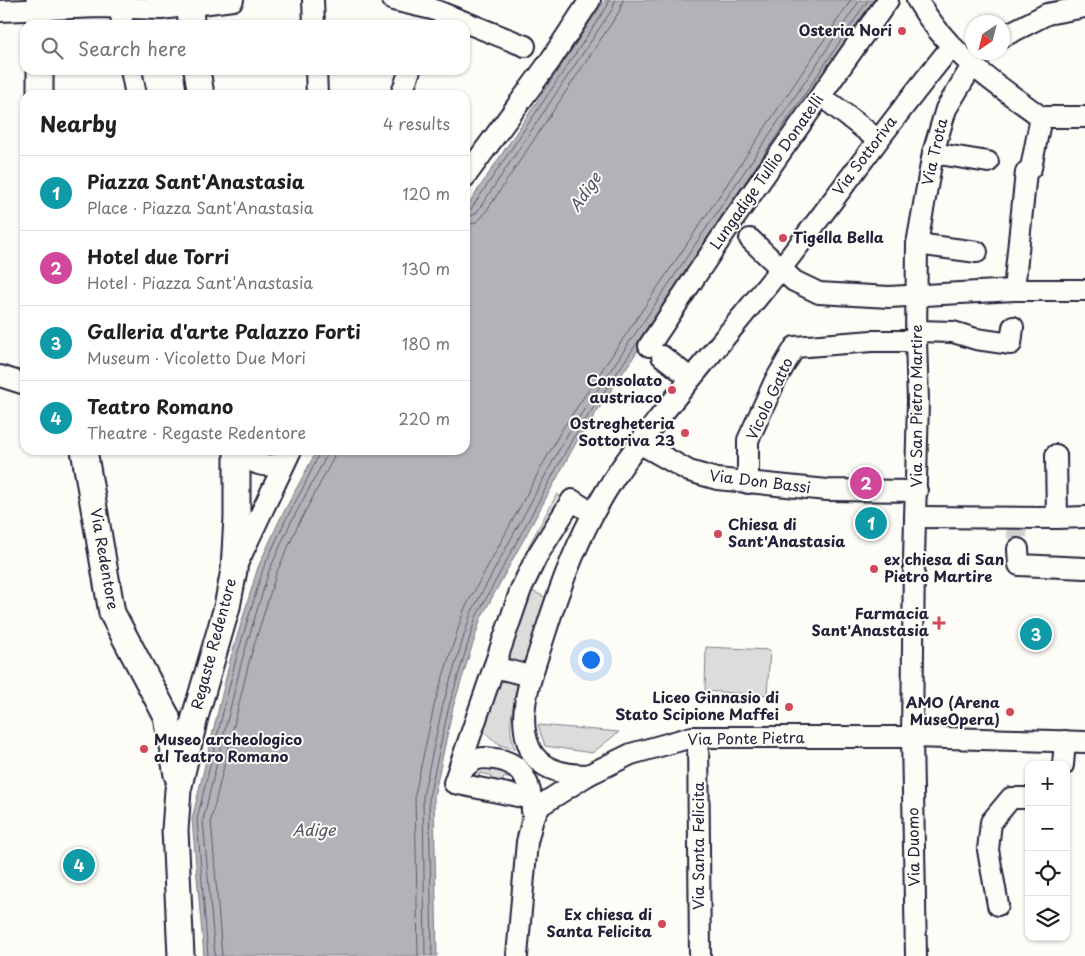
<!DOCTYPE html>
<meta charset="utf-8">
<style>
:root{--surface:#fff;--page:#f2f2f2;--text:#202124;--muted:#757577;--line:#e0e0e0;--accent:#b45309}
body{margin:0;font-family:"Playpen Sans",sans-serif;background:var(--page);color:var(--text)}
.controls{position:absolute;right:15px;bottom:15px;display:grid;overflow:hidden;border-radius:10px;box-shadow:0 1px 4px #0004}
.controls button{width:45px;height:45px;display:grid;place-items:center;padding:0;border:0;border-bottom:1px solid var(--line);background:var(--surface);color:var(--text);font:25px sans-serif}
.compass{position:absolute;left:965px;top:15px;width:45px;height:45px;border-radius:50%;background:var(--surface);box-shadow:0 1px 4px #0004;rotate:215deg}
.you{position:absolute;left:590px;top:659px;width:18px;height:18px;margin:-12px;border:4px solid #fff;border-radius:50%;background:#1a73e8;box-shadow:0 0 0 8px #1a73e833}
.badge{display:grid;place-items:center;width:32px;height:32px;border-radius:50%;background:var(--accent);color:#fff;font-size:16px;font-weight:700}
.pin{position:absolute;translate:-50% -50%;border:2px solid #fff;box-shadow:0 1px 5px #0006}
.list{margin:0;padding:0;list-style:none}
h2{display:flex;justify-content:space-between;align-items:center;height:65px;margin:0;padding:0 20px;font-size:21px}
h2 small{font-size:16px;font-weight:400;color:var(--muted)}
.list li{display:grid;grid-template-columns:32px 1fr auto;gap:15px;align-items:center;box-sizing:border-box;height:75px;padding:0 20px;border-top:1px solid var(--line)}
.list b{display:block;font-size:19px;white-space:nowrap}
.list p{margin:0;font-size:16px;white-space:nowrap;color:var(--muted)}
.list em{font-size:16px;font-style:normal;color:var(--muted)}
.icon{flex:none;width:28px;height:28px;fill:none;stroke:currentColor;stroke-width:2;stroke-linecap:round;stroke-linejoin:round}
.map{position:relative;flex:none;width:1085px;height:956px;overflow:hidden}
.search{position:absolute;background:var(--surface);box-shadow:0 1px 4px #0004;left:20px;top:20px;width:450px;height:55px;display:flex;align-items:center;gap:12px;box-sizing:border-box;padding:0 18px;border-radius:15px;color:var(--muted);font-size:19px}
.panel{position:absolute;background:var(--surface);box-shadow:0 1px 4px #0004;left:20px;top:90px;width:450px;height:365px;border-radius:15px}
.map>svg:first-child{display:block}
.green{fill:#dddcdb;stroke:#807f8b}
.water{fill:#b2b2b7;stroke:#787885}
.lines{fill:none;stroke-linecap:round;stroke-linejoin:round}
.shore{stroke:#5c5c6d;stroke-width:1}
.minor-tunnel{stroke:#d1d0d1;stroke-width:20;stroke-dasharray:20 10;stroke-linecap:butt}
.minor-casing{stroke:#22223b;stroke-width:24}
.major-casing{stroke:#22223b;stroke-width:29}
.minor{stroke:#fdfcf7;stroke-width:20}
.major{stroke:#fdfcf7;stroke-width:25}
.poi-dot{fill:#d1495b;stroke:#fdfcf7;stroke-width:2}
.labels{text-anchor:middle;stroke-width:4;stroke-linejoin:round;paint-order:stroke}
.poi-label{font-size:15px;font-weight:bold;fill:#22223b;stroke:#fdfcf7;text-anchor:end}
.street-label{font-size:15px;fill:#22223b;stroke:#fdfcf7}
.water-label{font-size:16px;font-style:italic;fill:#545466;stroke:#fdfcf7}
</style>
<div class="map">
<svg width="1085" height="956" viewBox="0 0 1085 956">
<rect width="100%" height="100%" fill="#fdfcf7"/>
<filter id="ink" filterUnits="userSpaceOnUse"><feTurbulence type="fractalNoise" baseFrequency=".02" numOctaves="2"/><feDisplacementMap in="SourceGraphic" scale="10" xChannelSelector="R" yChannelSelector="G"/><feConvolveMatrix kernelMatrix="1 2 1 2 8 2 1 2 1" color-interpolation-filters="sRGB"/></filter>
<g filter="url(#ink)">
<!-- green -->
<g class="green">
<path d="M 557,494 L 564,499 L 532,549 L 528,547 Z"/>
<path d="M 532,591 L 545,597 L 525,667 L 503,660 Z"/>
<path d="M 706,647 L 770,650 L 767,695 L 705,691 Z"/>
<path d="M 499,676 L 520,683 C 513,708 506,724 515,749 C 502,747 494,742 485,732 L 485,717 Z"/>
<path d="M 538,725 L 619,732 L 592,753 L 545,746 Z"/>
<path d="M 484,765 L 512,773 L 523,789 L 513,787 L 514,780 L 504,777 L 502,785 L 490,783 L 491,775 L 480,773 L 478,781 L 469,779 L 471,772 Z"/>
</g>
<!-- water -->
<path class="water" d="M 605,0 L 874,0 L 577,441 L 481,618 L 453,707 L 434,797 L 437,956 L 204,956 L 192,819 L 231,657 L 258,567 L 280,519 L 317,450 L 465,450 L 465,209 Z"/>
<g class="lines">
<!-- shore -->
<g class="shore">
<path d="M 728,208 L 868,0"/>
<path d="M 465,211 L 471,209 L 608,5 L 609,0"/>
<path d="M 465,218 L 472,216 L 477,212 L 613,8 L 615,0"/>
<path d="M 465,225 L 475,223 L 483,216 L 619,12 L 623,0"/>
<path d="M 208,956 L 197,819 L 236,659 L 263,569 L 285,521 L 303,488 L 321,450"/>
<path d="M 215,956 L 203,820 L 242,660 L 269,571 L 290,524 L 326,457 L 327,450"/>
<path d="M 222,956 L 211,820 L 249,662 L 276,574 L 297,527 L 333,459 L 335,450"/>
<path d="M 418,956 L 415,794 L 435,702 L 464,610 L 561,431 L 851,0"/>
<path d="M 425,956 L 423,796 L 443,704 L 471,613 L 567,435 L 860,0"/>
<path d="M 432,956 L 429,797 L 449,706 L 476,617 L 573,438 L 693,260"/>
</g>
<!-- minor-tunnel -->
<path class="minor-tunnel" d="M 1016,518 L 1018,549"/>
<!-- minor casing -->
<g class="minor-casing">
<g id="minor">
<path d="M 313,0 L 314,25"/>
<path d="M 393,0 L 432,9 L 525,46"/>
<path d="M 917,0 C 949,55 991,80 1041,117"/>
<path d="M 119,7 L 123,25"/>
<path d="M 0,11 L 99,7 L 161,9 L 233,0"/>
<path d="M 1002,37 L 1047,14 L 1085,7"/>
<path d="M 131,70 L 136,95"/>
<path d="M 316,70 L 317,95"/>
<path d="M 401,95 L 410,70"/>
<path d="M 833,105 L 877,139"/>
<path d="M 1041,117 L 1085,117"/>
<path d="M 933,153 L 988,162"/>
<path d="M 465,177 L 550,61 L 590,0"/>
<path d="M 750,239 L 794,281 L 819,293 L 889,297 L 1014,290 L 1085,290"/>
<path d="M 917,244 L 977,252"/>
<path d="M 1014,290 L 1026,172 L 1031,168 L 1041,117"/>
<path d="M 917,331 L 953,332 L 976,339 L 1011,344 L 1013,327"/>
<path d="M 649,346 L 731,223 L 888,0"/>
<path d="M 662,356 L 690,378"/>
<path d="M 0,376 L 25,384"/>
<path d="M 639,443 L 689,471 L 717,479 L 827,490 L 917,491"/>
<path d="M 242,450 C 252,467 268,468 285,462"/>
<path d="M 1056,455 L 1057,518"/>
<path d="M 748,483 L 748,440 L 775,381 L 795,347 L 872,341 L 916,341"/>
<path d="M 915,517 L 1057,518 L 1085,517"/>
<path d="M 1018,549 L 1019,565 L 1085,568"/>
<path d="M 237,564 L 291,450"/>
<path d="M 494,667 L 522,674"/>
<path d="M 698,737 L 700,956"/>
<path d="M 1063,765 L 1065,741"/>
<path d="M 588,775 C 567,775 540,771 530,749 C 515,715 532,675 542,643 C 560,585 581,528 615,477 C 627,458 642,440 656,422 C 697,370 741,319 782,267 C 839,194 892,119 951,47"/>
<path d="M 457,776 C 462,770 468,763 475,760 C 481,757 488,758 495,759 C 523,762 532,785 532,811"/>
<path d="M 532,799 L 454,783 L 521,589 L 537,556 L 572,500 L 592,513"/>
<path d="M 998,905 L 988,850 L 991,822 L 1011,798 L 1029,798"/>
<path d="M 517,956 L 527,842 L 533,818 L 541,805 L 588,775 L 631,754 L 692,737 L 912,737 L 1085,742"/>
<path d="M 916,956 L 912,737 L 914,559 L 918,401 L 916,341 L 917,244 L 933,153 L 946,109 L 972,66"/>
</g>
</g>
<!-- major casing -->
<g class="major-casing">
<g id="major">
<path d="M 190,0 L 191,25"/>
<path d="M 39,25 L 39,0"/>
<path d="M 40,70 L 40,95"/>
<path d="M 197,70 L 201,95"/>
<path d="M 84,450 L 112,613 L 167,717 L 177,775"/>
<path d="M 181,956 L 175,830 L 178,790 L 195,717 L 227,607 L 234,570 L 237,517 L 237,450"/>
</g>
</g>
<!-- minor -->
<use href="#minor" class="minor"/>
<!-- major -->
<use href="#major" class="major"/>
</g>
</g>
<!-- markers -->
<g class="poi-dot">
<circle cx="902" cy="31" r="5"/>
<circle cx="783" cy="238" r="5"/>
<circle cx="672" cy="390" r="5"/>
<circle cx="685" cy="433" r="5"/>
<circle cx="718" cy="534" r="5"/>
<circle cx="874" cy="569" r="5"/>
<path d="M936.5 615.5h5v5h5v5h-5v5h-5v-5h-5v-5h5z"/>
<circle cx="789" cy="707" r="5"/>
<circle cx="1010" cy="712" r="5"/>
<circle cx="144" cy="749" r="5"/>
<circle cx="662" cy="924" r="5"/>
</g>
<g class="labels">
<!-- poi labels -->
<g class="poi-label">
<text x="892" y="36">Osteria Nori</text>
<text x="793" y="243" text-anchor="start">Tigella Bella</text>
<text x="662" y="386">Consolato<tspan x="662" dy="17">austriaco</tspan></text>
<text x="675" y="429">Ostregheteria<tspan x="675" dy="17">Sottoriva 23</tspan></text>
<text x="728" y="530" text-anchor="start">Chiesa di<tspan x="728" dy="17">Sant'Anastasia</tspan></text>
<text x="884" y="565" text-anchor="start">ex chiesa di San<tspan x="884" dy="17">Pietro Martire</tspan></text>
<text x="929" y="619">Farmacia<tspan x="929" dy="17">Sant'Anastasia</tspan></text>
<text x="779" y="703">Liceo Ginnasio di<tspan x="779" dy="17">Stato Scipione Maffei</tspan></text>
<text x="1000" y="708">AMO (Arena<tspan x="1000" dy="17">MuseOpera)</tspan></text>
<text x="154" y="745" text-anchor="start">Museo archeologico<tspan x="154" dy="17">al Teatro Romano</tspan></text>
<text x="652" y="920">Ex chiesa di<tspan x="652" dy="17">Santa Felicita</tspan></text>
</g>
<!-- street labels -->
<g class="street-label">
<text transform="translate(935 152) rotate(-77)" y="5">Via Trota</text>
<text transform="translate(865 156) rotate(-53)" y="5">Via Sottoriva</text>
<text transform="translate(767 172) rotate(-55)" y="5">Lungadige Tullio Donatelli</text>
<text transform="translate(770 399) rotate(-65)" y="5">Vicolo Gatto</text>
<text transform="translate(917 406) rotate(-90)" y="5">Via San Pietro Martire</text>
<text transform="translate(760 482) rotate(7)" y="5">Via Don Bassi</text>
<text transform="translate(104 559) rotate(80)" y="5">Via Redentore</text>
<text transform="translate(214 644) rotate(-75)" y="5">Regaste Redentore</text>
<text transform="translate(746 739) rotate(-1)" y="5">Via Ponte Pietra</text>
<text transform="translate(699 846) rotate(-90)" y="5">Via Santa Felicita</text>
<text transform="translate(914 847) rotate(-91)" y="5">Via Duomo</text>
</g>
<!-- water labels -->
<g class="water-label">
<text transform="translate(585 192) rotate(-56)" y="6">Adige</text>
<text x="314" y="836">Adige</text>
</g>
</g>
</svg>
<div class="controls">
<button>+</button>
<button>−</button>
<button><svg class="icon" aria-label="locate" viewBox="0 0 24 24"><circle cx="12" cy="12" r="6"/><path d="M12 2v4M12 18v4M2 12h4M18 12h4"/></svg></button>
<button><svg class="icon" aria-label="layers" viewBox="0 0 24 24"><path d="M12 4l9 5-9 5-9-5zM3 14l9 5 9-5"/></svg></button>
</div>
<svg class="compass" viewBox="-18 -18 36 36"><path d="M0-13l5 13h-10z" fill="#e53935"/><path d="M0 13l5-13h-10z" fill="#757577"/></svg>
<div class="you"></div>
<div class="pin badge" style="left:871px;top:523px;background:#0f9aa8">1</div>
<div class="pin badge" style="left:866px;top:483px;background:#d1479c">2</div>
<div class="pin badge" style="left:1036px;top:634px;background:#0f9aa8">3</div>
<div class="pin badge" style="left:79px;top:865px;background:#0f9aa8">4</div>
<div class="search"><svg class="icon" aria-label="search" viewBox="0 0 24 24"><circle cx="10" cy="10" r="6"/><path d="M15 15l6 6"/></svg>Search here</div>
<section class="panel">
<h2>Nearby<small>4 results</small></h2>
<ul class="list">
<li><span class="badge" style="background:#0f9aa8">1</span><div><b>Piazza Sant'Anastasia</b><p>Place · Piazza Sant'Anastasia</p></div><em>120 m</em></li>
<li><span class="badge" style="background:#d1479c">2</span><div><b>Hotel due Torri</b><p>Hotel · Piazza Sant'Anastasia</p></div><em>130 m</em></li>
<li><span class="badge" style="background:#0f9aa8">3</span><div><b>Galleria d'arte Palazzo Forti</b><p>Museum · Vicoletto Due Mori</p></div><em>180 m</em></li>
<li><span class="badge" style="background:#0f9aa8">4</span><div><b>Teatro Romano</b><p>Theatre · Regaste Redentore</p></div><em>220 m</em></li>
</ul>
</section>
</div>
